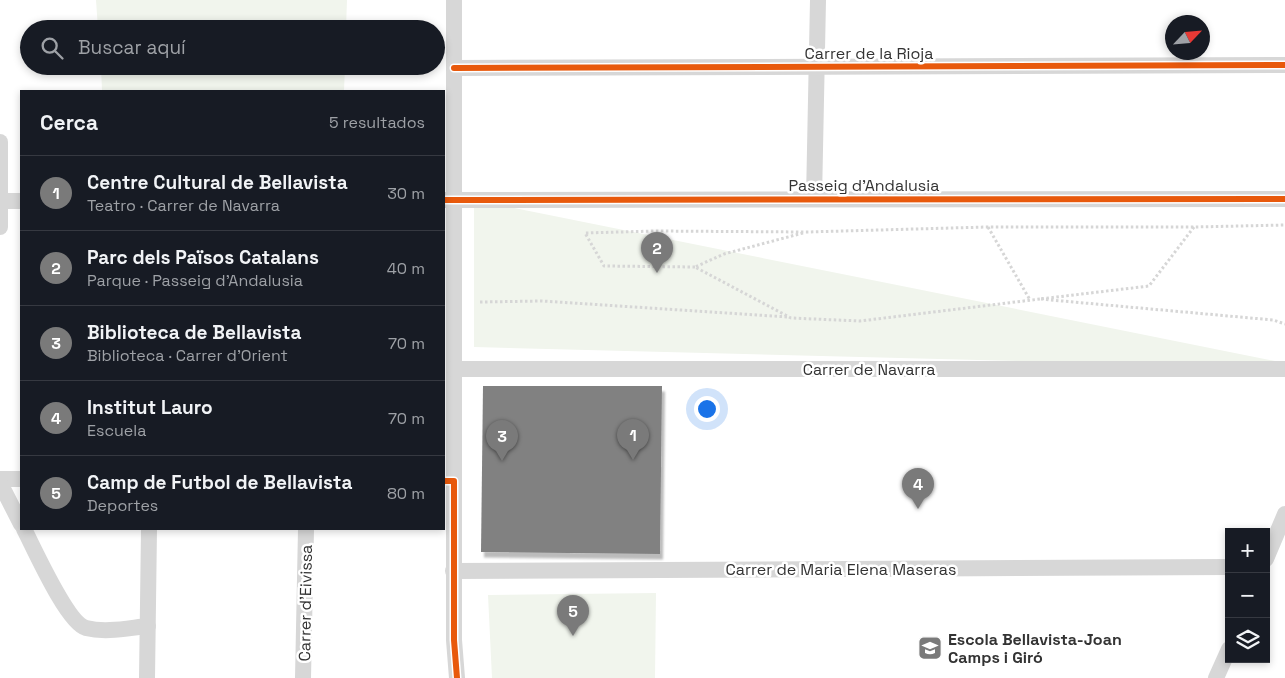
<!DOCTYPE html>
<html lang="es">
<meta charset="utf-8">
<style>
:root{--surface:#171b24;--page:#20242c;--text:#f1f3f6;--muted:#9ea1a6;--line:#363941;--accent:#7a7a7a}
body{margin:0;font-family:"Space Grotesk",sans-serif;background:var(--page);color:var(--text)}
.controls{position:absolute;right:15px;bottom:15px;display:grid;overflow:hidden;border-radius:0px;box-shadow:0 2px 8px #0003}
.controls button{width:45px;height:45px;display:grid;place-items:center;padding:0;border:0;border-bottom:1px solid var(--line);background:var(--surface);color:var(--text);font:25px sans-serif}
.compass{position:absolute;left:1165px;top:15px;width:45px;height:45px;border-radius:50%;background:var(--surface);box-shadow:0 2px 8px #0003;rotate:64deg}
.you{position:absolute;left:706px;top:408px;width:18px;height:18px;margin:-12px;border:4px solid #fff;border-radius:50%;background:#1a73e8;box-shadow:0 0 0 8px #1a73e833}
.badge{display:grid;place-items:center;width:32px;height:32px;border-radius:50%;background:var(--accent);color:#fff;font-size:16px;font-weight:700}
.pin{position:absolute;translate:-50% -41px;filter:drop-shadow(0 1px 2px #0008)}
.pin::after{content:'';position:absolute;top:26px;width:18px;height:15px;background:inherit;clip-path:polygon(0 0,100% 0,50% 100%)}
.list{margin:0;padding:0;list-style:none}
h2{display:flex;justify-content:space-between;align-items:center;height:65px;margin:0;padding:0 20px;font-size:21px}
h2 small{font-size:16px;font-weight:400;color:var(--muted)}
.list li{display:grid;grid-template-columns:32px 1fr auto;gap:15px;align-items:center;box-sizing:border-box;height:75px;padding:0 20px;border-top:1px solid var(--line)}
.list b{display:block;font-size:19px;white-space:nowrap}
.list p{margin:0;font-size:16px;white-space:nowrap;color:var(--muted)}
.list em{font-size:16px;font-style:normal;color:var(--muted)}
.icon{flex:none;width:28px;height:28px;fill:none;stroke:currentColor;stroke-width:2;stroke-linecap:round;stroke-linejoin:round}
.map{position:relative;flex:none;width:1285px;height:678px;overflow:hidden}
.search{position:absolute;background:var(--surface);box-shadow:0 2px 8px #0003;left:20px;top:20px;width:425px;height:55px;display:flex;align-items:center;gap:12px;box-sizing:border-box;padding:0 18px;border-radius:28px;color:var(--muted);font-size:19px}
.panel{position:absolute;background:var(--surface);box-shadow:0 2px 8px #0003;left:20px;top:90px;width:425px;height:440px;border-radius:0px}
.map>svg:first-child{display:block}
.green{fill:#f1f5ed}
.building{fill:#818181;filter:url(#shadow)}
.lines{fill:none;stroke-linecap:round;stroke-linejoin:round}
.path{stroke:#d6d6d6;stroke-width:3;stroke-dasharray:2.5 2.5;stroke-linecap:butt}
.street{stroke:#d7d7d7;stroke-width:16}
.cycleway-casing{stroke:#fff;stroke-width:9}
.cycleway{stroke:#e8590c;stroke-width:6}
.labels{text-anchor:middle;stroke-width:5;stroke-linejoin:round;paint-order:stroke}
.street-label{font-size:16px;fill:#333;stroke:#fff}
.poi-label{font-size:16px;font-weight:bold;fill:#333;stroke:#fff;text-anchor:start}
</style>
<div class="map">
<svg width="1285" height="678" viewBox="0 0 1285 678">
<defs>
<filter id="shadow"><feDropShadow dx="3" dy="5.5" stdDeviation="1" flood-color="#0004"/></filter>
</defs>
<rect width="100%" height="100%" fill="#fff"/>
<!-- green -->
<g class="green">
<path d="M 96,0 L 347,0 L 346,29 L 98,29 Z"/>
<path d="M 101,66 L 345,66 L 344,91 L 102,91 Z"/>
<path d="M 474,200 L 1285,363 L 1285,368 L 474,347 Z"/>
<path d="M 656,593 L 655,678 L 492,678 L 488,595 Z"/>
</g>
<!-- building -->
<path class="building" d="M 483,386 L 662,386 L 660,554 L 481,552 Z"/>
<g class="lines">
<!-- path -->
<g class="path">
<path d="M 988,227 L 1030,300"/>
<path d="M 1194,227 L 1149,286 L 1040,299 L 1273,320 L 1285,324"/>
<path d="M 803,233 L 724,254 L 695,267 L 791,318 L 860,321 L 1040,299"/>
<path d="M 695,267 L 604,266 L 585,233 L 655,231 L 807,232 L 987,227 L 1194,227 L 1285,225"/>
<path d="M 480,302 L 542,301 L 788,317"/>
</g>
<!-- street -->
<g class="street">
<path d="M 454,0 L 454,640 L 457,678"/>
<path d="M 454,68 L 1285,65"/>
<path d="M 0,142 L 0,227"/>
<path d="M 814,199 L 818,0"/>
<path d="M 444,200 L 1285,199"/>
<path d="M 0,201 L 21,201"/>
<path d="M 454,369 L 1285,369"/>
<path d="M 0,479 L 21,479"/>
<path d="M 0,483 L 21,524"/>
<path d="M 24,529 C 34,548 67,623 86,628 C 106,633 128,628 148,626"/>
<path d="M 1266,559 L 1285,514"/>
<path d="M 453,571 L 1229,567"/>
<path d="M 147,678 L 149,529"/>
<path d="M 303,678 L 306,529"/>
<path d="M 1216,678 L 1229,649"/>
</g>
<!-- cycleway casing -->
<g class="cycleway-casing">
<g id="cycleway">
<path d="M 454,68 L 1285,65"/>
<path d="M 444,200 L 1285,199"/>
<path d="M 444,481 L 454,481 L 454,640 L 457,678"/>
</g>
</g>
<!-- cycleway -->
<use href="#cycleway" class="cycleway"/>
</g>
<!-- icons -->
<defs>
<g id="school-square" transform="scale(1.25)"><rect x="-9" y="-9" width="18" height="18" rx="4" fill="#7a7a7a" stroke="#fff"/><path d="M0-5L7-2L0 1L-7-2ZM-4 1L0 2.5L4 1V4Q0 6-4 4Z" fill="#fff"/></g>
</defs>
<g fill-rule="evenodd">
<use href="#school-square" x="930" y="648"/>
</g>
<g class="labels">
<!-- street labels -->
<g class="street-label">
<text x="869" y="59">Carrer de la Rioja</text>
<text x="864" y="191">Passeig d'Andalusia</text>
<text x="869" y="375">Carrer de Navarra</text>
<text x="841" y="575">Carrer de Maria Elena Maseras</text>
<text transform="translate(305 603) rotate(-89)" y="6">Carrer d'Eivissa</text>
</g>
<!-- poi labels -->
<g class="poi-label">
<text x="948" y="645">Escola Bellavista-Joan<tspan x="948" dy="18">Camps i Giró</tspan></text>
</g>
</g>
</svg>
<div class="controls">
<button>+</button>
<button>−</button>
<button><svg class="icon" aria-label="layers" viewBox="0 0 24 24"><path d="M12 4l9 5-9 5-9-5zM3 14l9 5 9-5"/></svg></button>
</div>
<svg class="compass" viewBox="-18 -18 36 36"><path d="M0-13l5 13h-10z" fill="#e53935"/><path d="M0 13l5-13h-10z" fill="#9ea1a6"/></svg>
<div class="you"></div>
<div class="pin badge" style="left:633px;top:460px">1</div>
<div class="pin badge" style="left:657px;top:273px">2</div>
<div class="pin badge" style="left:502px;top:461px">3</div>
<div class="pin badge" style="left:918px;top:509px">4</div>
<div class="pin badge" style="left:573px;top:636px">5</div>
<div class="search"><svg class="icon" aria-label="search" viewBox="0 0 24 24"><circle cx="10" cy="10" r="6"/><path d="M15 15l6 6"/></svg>Buscar aquí</div>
<section class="panel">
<h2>Cerca<small>5 resultados</small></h2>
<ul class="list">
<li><span class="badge">1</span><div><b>Centre Cultural de Bellavista</b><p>Teatro · Carrer de Navarra</p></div><em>30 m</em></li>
<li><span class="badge">2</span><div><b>Parc dels Països Catalans</b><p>Parque · Passeig d'Andalusia</p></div><em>40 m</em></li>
<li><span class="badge">3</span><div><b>Biblioteca de Bellavista</b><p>Biblioteca · Carrer d'Orient</p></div><em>70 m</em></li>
<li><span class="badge">4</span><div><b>Institut Lauro</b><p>Escuela</p></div><em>70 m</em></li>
<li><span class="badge">5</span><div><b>Camp de Futbol de Bellavista</b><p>Deportes</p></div><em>80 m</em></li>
</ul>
</section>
</div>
